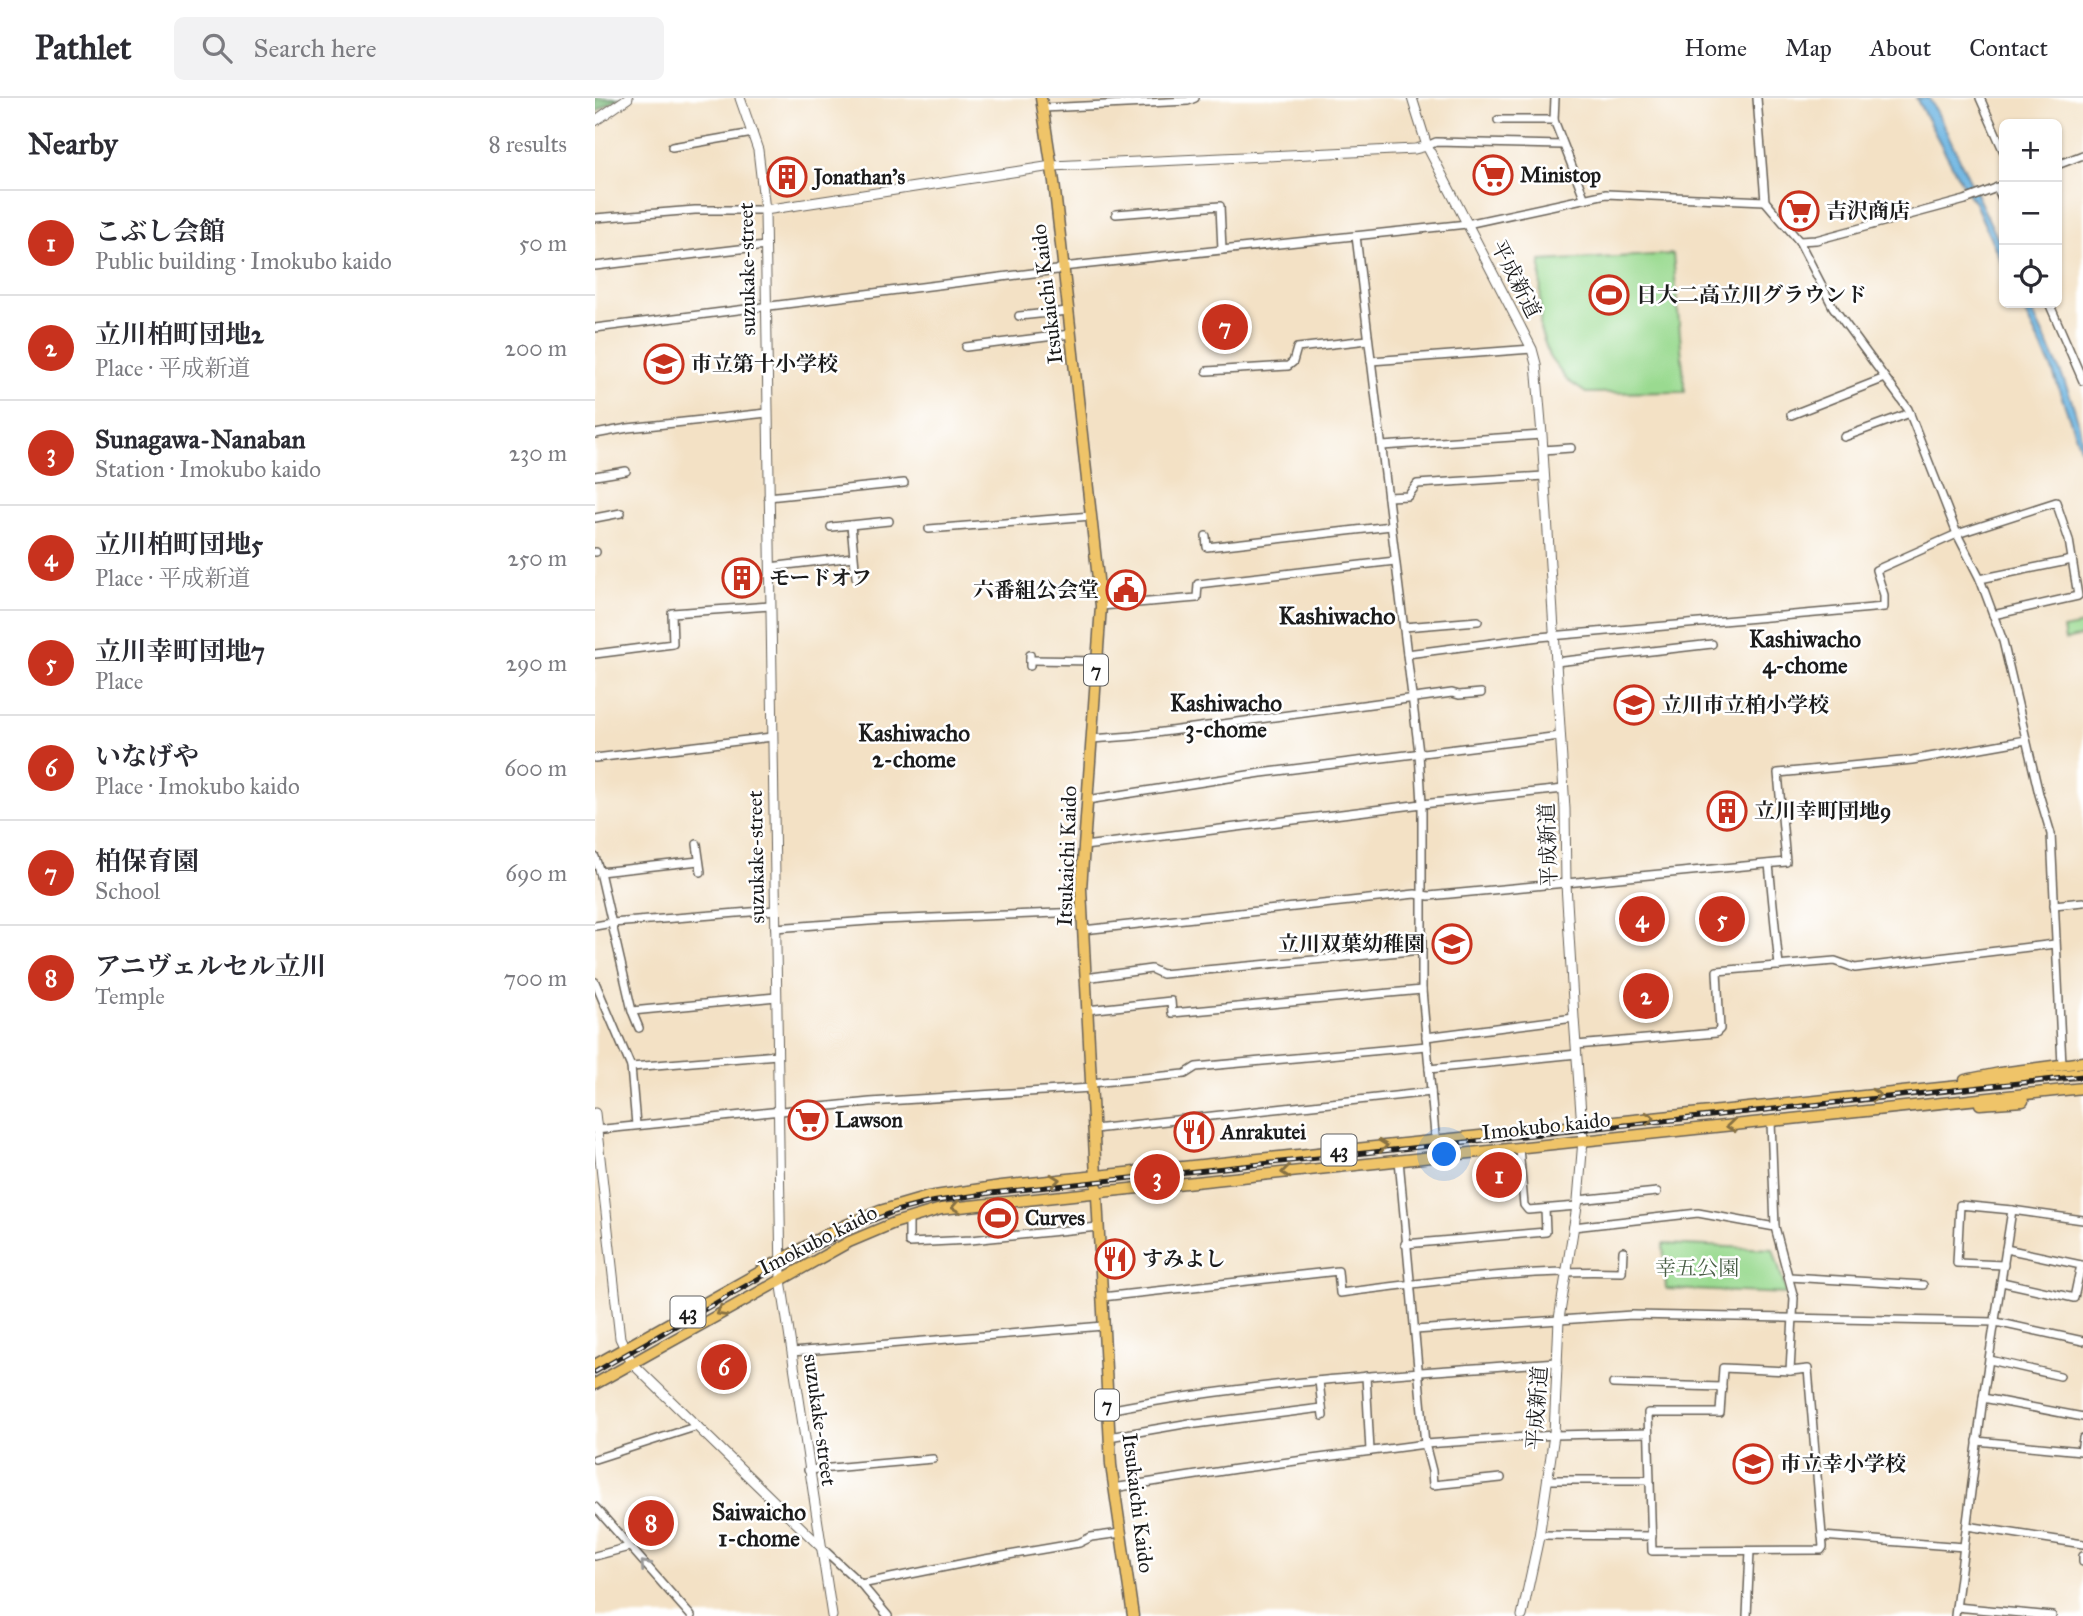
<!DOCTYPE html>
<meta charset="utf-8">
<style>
:root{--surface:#fff;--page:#f2f2f3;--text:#2b2b33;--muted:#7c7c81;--line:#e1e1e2;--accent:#c8321e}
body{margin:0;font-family:"IM FELL Great Primer","Noto Serif JP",serif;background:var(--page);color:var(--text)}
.controls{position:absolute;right:21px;top:21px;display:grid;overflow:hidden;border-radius:10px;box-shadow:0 2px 5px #0004}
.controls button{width:63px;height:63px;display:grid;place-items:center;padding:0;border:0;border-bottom:2px solid var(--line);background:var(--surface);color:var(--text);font:35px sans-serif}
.you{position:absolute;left:850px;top:1057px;width:24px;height:24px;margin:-18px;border:5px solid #fff;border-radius:50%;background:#1a73e8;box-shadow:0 0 0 10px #1a73e833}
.badge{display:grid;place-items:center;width:46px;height:46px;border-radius:50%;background:var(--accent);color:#fff;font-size:23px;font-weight:700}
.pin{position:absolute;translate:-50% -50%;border:4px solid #fff;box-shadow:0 2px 7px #0006}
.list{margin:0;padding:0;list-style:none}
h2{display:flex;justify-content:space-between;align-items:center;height:91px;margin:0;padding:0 28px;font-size:30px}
h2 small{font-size:23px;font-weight:400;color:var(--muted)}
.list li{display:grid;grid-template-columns:46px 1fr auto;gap:21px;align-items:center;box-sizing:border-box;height:105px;padding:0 28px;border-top:2px solid var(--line)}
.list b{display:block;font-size:26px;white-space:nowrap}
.list p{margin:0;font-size:23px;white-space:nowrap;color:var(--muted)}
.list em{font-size:23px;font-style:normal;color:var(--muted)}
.icon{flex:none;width:38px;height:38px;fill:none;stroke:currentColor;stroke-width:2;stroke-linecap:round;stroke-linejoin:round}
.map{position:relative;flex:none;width:1488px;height:1518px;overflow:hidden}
header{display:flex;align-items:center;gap:42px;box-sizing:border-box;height:98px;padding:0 35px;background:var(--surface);border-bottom:2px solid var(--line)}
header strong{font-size:33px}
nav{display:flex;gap:38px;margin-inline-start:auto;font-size:24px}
.search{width:490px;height:63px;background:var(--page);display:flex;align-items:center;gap:18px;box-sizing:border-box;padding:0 24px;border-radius:10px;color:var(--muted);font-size:26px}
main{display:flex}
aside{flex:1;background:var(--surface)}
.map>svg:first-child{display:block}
.green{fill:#9ada90;stroke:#5b7b56;stroke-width:2}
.forest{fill:#7bba7a;stroke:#4c6b4b;stroke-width:2}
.water{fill:#69b3e1;stroke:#42687e;stroke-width:2}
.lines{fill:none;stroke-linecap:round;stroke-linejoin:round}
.minor-casing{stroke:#676157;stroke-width:10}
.tertiary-casing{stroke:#676157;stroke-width:11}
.primary-casing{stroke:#676157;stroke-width:13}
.minor{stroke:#fff;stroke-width:7}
.tertiary{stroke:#fff;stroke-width:9}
.primary{stroke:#efc469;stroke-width:10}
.rail-casing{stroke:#1c1c1c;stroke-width:5}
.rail{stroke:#fff;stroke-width:2.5;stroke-dasharray:8;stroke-linecap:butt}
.oneway{stroke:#867042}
.oneway2{stroke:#999}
.labels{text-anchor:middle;stroke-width:5;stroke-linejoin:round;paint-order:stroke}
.shield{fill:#fff;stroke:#606060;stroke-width:2}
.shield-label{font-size:19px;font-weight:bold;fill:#1c1c1c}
.poi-label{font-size:21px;font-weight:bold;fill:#1c1c1c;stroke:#fff;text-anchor:start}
.street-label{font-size:21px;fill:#1c1c1c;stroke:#fff}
.park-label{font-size:21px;fill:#485e45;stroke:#fff}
.neighbourhood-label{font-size:23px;font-weight:bold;fill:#1c1c1c;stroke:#fff}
.quarter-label{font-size:24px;font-weight:bold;fill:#1c1c1c;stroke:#fff}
</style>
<header>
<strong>Pathlet</strong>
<div class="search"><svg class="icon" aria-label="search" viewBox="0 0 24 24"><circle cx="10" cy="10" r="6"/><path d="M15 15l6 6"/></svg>Search here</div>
<nav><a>Home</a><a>Map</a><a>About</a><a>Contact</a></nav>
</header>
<main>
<aside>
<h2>Nearby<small>8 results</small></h2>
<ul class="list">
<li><span class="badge">1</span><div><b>こぶし会館</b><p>Public building · Imokubo kaido</p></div><em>50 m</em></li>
<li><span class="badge">2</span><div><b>立川柏町団地2</b><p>Place · 平成新道</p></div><em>200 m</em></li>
<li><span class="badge">3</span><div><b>Sunagawa-Nanaban</b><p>Station · Imokubo kaido</p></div><em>230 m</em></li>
<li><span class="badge">4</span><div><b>立川柏町団地5</b><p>Place · 平成新道</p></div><em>250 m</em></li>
<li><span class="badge">5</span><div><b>立川幸町団地7</b><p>Place</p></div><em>290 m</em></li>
<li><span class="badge">6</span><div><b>いなげや</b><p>Place · Imokubo kaido</p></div><em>600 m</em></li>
<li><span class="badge">7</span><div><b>柏保育園</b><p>School</p></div><em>690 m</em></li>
<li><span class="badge">8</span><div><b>アニヴェルセル立川</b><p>Temple</p></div><em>700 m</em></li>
</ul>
</aside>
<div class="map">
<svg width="1488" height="1518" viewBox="0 0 1488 1518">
<rect width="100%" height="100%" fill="#fff"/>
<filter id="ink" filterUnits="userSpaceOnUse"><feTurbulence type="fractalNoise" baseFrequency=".0143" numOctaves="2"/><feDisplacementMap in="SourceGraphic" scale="14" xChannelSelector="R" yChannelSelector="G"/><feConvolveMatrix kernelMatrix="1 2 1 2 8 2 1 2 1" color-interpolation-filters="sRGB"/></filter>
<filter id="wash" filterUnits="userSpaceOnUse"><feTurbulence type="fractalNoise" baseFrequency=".00686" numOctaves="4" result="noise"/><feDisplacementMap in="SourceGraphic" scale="28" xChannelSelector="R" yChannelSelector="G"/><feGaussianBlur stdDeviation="1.57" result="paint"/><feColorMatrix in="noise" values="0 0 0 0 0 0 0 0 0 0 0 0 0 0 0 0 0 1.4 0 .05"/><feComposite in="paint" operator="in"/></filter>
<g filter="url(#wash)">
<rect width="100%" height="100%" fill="#f3e1c5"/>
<!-- green -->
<g class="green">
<path d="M 1078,156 L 1090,294 L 991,295 L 972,282 L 955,260 L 945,231 L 946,163 Z"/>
<path d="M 1488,527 L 1488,538 L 1470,542 L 1468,531 Z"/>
<path d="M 1068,1146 L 1178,1151 L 1192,1196 L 1071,1191 Z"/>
</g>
<!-- forest -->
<path class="forest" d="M 0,0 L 24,0 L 0,15 Z"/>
<!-- water -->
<g class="water">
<path d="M 1321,0 L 1334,0 L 1344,18 L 1409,154 L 1409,170 L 1380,105 L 1372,95 Z"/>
<path d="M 1425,205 L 1433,205 C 1453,248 1488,311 1488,359 L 1457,271 Z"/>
</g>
</g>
<g filter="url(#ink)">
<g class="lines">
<!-- minor casing -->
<g class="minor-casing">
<g id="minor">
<path d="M 960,0 L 959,22 L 989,99"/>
<path d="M 1162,0 L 1170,103 L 1204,143 L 1238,209 L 1313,311 L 1362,436 L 1385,481 L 1408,543 L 1444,696 L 1456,736 L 1467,967"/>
<path d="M 1385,0 L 1409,54"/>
<path d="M 448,10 L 593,3 L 600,0"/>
<path d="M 903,22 L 959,22"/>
<path d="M 832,48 L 841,44 L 968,47"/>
<path d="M 77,49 L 158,35"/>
<path d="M 1462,67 L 1488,57"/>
<path d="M 1402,89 L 1409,105"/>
<path d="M 521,116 L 625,108 L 627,152"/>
<path d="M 0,120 L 100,112 L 170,112"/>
<path d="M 761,138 L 824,655 L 827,706 L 827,892 L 842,1059"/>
<path d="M 1204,143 L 1221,142 L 1370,102 L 1409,87"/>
<path d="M 0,168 L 170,148"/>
<path d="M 1454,205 L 1488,283"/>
<path d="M 424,218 L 473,213"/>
<path d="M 0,230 L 462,172 L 467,169 L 872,126 L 1011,96 L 1170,103"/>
<path d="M 371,249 L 476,236"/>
<path d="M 776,263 L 937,251"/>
<path d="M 612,273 L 693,268 L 698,264 L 702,250 L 773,242"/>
<path d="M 1196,317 L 1290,280"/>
<path d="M 0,336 L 33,330 L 172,315"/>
<path d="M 1249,339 L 1315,315"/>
<path d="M 787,348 L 947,337"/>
<path d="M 948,352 L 976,350"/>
<path d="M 0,378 L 31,373"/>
<path d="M 173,399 L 309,385"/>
<path d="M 793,399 L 813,398 L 822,386 L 949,378"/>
<path d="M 0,420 L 26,415"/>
<path d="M 256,427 L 261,479"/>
<path d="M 236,429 L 294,423"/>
<path d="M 334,431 L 496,418"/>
<path d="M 611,438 L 612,449 L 796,428"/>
<path d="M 0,454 L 1,454"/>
<path d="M 175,469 L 258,459"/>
<path d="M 1385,481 L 1477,462"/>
<path d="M 506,508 L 602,500 L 603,486 L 800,463"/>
<path d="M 809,529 L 883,523"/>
<path d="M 0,556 L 78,546 L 77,515 L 175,508"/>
<path d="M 812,556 L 944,539 L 1289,509 L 1289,497 L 1281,472 L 1362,436 L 1461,404 L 1474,442 L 1483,498 L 1398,517"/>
<path d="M 435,557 L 435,568"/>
<path d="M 435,562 L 502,563"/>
<path d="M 961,564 L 1117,546"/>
<path d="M 496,641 L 538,638 L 857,595 L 864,597 L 886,595"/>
<path d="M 0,660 L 177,639"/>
<path d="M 492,702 L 666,675 L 965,638"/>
<path d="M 102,746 L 106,774"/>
<path d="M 489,748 L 827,706 L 969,691"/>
<path d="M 0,759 L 5,774 L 37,913 L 44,930"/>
<path d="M 1174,766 L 1184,868"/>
<path d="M 5,774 L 104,763"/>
<path d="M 1459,807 L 1488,804"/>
<path d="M 0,828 L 17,825 L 180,812"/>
<path d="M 180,830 L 287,822 L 487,814"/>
<path d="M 488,832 L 820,796 L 834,798 L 1191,764 L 1183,675 L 1317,662 L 1431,642"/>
<path d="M 490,880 L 556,871 L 567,876 L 827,852"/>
<path d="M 0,884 L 36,969 L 41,1027"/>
<path d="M 492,912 L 576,903 L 577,915 L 827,892"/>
<path d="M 37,913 L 181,899"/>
<path d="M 831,939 L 979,920"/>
<path d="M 981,947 L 1121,935 L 1125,931 L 1122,873 L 1240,863 L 1260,870 L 1460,846"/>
<path d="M 36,969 L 182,957"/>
<path d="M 834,971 L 982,956"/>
<path d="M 496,985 L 590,976 L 601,969 L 832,948"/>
<path d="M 1176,1024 L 1180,1129 L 1199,1200 L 1195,1273"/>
<path d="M 499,1031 L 836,994"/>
<path d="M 0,1032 L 275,1004 L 496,990"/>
<path d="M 924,1050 L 929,1107 L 933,1112 L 982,1108"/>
<path d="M 804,1062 L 830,1346 L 837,1373 L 838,1387 L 906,1380"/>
<path d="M 983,1102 L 1062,1094"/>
<path d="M 314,1120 L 314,1145 L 376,1142 L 503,1129"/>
<path d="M 978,1129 L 1103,1115 L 1180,1129"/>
<path d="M 810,1146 L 951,1134 L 950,1111"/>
<path d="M 1409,1167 L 1362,1165 L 1365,1107 L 1417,1112 L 1488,1122"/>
<path d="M 1194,1179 L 1328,1187"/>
<path d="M 1407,1184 L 1479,1200 L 1486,1167 L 1411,1151"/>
<path d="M 507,1199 L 743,1173 L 745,1195 C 838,1183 933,1171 1027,1174 L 1028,1153"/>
<path d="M 820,1232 L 1037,1217 L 1401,1224 L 1488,1243"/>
<path d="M 197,1254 L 508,1228"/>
<path d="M 1395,1262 L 1465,1278"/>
<path d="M 1128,1270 L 1195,1273 L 1213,1271 L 1228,1449 L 1226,1452 L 1057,1453 L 1053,1315 L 1125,1315 Z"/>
<path d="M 771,1278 L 775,1353"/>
<path d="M 724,1283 L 728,1318"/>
<path d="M 1018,1286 L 1127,1289"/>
<path d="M 1388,1300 L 1488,1319"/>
<path d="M 513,1312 C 661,1283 813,1275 963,1264"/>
<path d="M 514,1339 L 595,1325 L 601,1326 L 727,1310"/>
<path d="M 1382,1343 L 1486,1353 L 1488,1340"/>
<path d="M 0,1361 L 103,1328"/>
<path d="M 213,1372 L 338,1361"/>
<path d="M 953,1382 L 1054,1382"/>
<path d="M 518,1390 L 641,1371 L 830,1346 L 959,1337 L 1053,1335"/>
<path d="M 0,1409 L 96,1518"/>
<path d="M 1372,1428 L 1488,1446"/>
<path d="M 944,1437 L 1057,1438"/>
<path d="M 1227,1438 L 1369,1449"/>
<path d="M 226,1449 L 266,1486"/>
<path d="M 0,1458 L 34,1449"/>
<path d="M 1488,1458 L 1488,1464"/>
<path d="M 1361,1509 L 1457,1518"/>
<path d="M 293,1518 L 266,1486 L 390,1461 L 484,1445 L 496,1439 L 526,1435"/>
<path d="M 1152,1518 L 1155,1453"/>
<path d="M 1360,1518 L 1388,1300 L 1417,1112"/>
</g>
</g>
<!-- tertiary casing -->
<g class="tertiary-casing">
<g id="tertiary">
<path d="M 145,0 L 163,52 L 170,112 L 186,1182 L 237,1518"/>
<path d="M 817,0 L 832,48 L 937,251 L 941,266 L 947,337 L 970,711 L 971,786 L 979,920 L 988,1042 L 983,1102 L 964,1221 L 959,1337 L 944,1439 L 927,1518"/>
<path d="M 0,23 L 33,0"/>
<path d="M 170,112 L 457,68 L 820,51 L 832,48"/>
<path d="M 0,1015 L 25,1240 L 37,1265 L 226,1449"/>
</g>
</g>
<!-- primary casing -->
<g class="primary-casing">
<g id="primary">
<path d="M 446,0 L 459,84 L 506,508 L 486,791 L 516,1367 L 538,1518"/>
<path d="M 1370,982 L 1405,975 L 1488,964"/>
<path d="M 1385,1006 L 1428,1003"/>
<path d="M 0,1267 L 236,1134 L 258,1124 L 285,1113 L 333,1099 L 406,1088 L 1488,975"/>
<path d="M 0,1286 L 254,1144 L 299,1125 L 346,1111 L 1488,990"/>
</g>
</g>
<!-- minor -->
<use href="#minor" class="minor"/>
<!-- tertiary -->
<use href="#tertiary" class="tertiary"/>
<!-- primary -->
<use href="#primary" class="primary"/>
<!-- rail casing -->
<g class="rail-casing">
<path id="rail" d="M 0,1274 L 191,1165 L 268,1126 L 301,1113 L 336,1104 L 396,1095 L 1488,978"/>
</g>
<!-- rail -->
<use href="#rail" class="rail"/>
</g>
<!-- one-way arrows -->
<defs><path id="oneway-chevron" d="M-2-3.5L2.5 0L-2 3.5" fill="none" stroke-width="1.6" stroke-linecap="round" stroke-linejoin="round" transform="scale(1.75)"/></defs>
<g class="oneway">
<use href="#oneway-chevron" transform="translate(1281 997) rotate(-6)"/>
<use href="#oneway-chevron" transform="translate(1055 1020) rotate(-6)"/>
<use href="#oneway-chevron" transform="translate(1136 1028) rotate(174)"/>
<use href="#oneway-chevron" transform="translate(788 1048) rotate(-6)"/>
<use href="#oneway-chevron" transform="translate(691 1074) rotate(174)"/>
<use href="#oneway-chevron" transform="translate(460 1082) rotate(-6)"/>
<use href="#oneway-chevron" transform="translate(361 1109) rotate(171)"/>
<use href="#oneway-chevron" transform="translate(126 1214) rotate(150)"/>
</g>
<use class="oneway2" href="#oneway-chevron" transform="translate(50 1467) rotate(-132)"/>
</g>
<!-- icons -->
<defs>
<g id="supermarket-ring" transform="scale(2.0125)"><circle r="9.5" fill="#fff" stroke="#c8321e" stroke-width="1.5"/><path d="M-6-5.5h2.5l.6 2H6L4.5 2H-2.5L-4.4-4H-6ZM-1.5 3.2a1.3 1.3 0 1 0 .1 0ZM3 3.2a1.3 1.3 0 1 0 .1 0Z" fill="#c8321e"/></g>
<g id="building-ring" transform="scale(2.0125)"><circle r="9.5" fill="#fff" stroke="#c8321e" stroke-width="1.5"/><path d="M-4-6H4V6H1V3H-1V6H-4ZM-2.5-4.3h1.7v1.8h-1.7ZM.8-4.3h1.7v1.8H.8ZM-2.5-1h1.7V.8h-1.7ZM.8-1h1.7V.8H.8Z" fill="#c8321e"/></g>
<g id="stadium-ring" transform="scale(2.0125)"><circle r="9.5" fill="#fff" stroke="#c8321e" stroke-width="1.5"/><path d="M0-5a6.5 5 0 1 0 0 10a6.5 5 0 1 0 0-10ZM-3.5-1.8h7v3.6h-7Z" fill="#c8321e"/></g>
<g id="school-ring" transform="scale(2.0125)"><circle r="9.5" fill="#fff" stroke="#c8321e" stroke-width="1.5"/><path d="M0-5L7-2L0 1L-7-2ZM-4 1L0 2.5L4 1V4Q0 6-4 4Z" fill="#c8321e"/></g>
<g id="civic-ring" transform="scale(2.0125)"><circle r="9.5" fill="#fff" stroke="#c8321e" stroke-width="1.5"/><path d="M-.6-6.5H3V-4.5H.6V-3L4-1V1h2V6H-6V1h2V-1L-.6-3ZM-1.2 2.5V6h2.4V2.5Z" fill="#c8321e"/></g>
<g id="restaurant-ring" transform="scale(2.0125)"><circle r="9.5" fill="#fff" stroke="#c8321e" stroke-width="1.5"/><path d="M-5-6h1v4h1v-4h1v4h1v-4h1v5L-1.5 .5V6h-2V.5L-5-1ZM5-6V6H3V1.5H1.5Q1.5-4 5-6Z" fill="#c8321e"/></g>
</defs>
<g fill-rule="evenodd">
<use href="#supermarket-ring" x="898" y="77"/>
<use href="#building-ring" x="192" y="79"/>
<use href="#supermarket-ring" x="1204" y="113"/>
<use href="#stadium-ring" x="1014" y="197"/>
<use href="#school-ring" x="69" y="266"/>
<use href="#building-ring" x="147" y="480"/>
<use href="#civic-ring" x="531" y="492"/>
<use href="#school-ring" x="1039" y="607"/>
<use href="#building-ring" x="1132" y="713"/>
<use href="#school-ring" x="857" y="846"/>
<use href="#supermarket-ring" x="213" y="1022"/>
<use href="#restaurant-ring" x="599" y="1034"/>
<use href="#stadium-ring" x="403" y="1120"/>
<use href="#restaurant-ring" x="520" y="1161"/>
<use href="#school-ring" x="1158" y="1366"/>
</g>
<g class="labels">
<!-- shield labels -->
<g class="shield">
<rect x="489" y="556.5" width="24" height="31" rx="5"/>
<rect x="726.5" y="1036.5" width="35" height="31" rx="5"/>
<rect x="75.5" y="1198.5" width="35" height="31" rx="5"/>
<rect x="500" y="1291.5" width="24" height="31" rx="5"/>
</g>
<g class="shield-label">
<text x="501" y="579">7</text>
<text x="744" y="1059">43</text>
<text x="93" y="1221">43</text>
<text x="512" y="1314">7</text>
</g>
<!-- poi labels -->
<g class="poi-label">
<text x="925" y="84">Ministop</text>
<text x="219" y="86">Jonathan's</text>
<text x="1231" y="120">吉沢商店</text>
<text x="1041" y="204">日大二高立川グラウンド</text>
<text x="96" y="273">市立第十小学校</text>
<text x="174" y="487">モードオフ</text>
<text x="504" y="499" text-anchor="end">六番組公会堂</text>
<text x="1066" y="614">立川市立柏小学校</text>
<text x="1159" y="720">立川幸町団地9</text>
<text x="830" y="853" text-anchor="end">立川双葉幼稚園</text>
<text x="240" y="1029">Lawson</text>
<text x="626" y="1041">Anrakutei</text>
<text x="430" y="1127">Curves</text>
<text x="547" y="1168">すみよし</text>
<text x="1185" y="1373">市立幸小学校</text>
</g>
<!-- street labels -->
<g class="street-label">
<text transform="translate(152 171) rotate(-91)" y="7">suzukake-street</text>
<text transform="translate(921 181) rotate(63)" y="7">平成新道</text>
<text transform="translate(452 196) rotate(-97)" y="7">Itsukaichi Kaido</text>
<text transform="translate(953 747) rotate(-92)" y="7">平成新道</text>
<text transform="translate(472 758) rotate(-88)" y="7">Itsukaichi Kaido</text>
<text transform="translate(161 759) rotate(-91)" y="7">suzukake-street</text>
<text transform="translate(951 1028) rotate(-6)" y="7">Imokubo kaido</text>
<text transform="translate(223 1142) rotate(-27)" y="7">Imokubo kaido</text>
<text transform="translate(942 1310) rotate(-86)" y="7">平成新道</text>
<text transform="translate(225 1322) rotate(82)" y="7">suzukake-street</text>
<text transform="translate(543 1405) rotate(83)" y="7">Itsukaichi Kaido</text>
</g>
<!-- park labels -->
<g class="park-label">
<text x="1102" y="1177">幸五公園</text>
</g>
<!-- neighbourhood labels -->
<g class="neighbourhood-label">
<text x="1210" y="549">Kashiwacho<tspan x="1210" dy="26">4-chome</tspan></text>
<text x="631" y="613">Kashiwacho<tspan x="631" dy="26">3-chome</tspan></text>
<text x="319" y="643">Kashiwacho<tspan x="319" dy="26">2-chome</tspan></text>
<text x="164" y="1422">Saiwaicho<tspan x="164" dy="26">1-chome</tspan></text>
</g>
<!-- quarter labels -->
<g class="quarter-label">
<text x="742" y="526">Kashiwacho</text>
</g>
</g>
</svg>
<div class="controls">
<button>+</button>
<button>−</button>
<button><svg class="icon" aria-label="locate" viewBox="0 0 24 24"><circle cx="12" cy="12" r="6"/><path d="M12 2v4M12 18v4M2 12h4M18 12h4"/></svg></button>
</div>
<div class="you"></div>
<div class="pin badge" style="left:904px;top:1077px">1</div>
<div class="pin badge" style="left:1051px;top:898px">2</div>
<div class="pin badge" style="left:562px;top:1079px">3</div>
<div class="pin badge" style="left:1047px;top:821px">4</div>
<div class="pin badge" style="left:1127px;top:821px">5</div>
<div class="pin badge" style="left:129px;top:1269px">6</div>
<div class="pin badge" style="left:630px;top:229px">7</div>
<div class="pin badge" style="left:56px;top:1425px">8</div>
</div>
</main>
